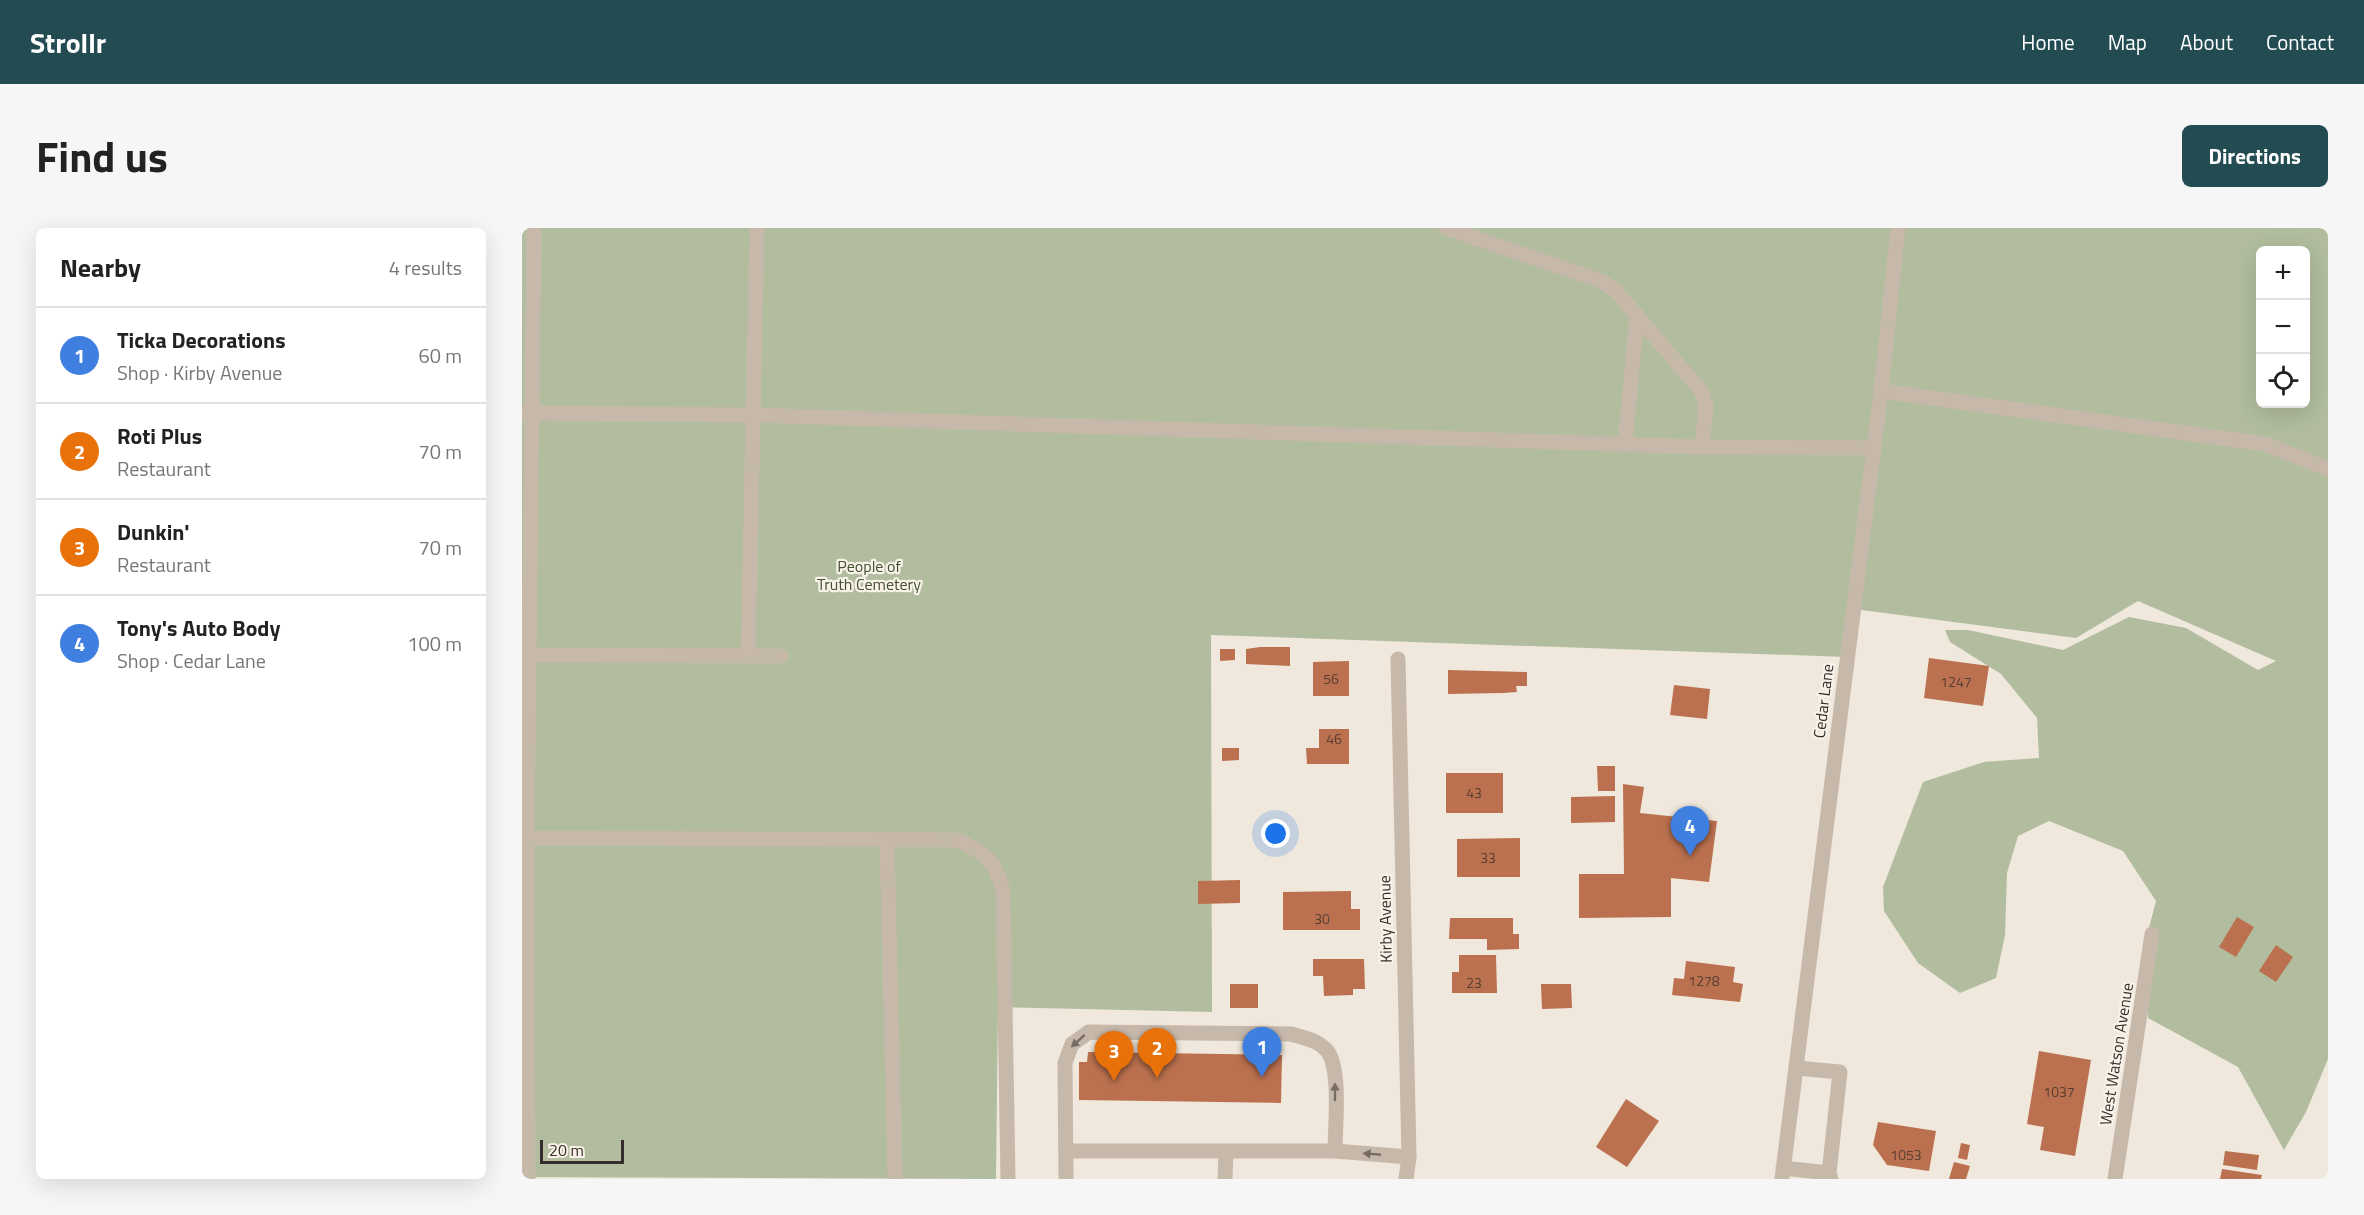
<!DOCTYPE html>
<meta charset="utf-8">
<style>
:root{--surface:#fff;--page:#f6f6f6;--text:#222;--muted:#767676;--line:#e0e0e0;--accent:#224c52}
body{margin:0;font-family:"Titillium Web",sans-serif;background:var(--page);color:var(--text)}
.controls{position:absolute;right:18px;top:18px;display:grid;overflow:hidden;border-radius:9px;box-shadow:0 6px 24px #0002}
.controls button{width:54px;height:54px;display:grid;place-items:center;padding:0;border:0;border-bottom:2px solid var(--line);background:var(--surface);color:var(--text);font:30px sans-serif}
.scale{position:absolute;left:18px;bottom:15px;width:84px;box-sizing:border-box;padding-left:6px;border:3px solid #352d29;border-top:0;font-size:16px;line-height:21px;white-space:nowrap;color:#352d29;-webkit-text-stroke:4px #f8f2e8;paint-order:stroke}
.you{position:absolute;left:754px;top:606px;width:21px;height:21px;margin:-15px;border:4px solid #fff;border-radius:50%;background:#1a73e8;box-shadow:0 0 0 9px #1a73e833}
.badge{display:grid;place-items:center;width:39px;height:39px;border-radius:50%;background:var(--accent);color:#fff;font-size:20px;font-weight:700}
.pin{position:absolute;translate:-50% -50px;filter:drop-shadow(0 2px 3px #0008)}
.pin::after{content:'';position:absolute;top:32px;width:21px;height:18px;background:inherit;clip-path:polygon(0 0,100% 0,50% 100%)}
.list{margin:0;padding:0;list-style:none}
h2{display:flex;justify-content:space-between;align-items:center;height:78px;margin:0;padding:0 24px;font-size:26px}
h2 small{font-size:20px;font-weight:400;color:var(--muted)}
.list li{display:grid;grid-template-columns:39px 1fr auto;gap:18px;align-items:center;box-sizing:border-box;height:96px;padding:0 24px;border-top:2px solid var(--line)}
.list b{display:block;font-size:22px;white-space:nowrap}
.list p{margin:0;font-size:20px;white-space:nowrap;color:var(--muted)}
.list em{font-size:20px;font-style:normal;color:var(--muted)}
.icon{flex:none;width:33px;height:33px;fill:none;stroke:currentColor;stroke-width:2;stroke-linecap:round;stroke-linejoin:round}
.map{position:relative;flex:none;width:1806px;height:951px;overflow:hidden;border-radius:9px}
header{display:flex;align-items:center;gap:36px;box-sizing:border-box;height:84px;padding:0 30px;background:var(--accent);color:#fff}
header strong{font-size:28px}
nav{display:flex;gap:33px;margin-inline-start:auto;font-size:21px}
.intro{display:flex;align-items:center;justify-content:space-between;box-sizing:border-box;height:144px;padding:0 36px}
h1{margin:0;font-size:42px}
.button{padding:15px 27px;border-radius:9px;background:var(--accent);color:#fff;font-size:21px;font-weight:700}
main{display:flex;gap:36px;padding:0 36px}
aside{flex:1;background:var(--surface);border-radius:9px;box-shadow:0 6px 24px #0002}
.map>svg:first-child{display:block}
.green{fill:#b1bd9e;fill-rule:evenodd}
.building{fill:#bb714f}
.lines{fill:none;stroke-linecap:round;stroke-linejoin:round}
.minor{stroke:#c7b9aa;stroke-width:15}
.oneway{fill:#776c63}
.labels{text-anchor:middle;stroke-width:4.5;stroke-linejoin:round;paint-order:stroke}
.number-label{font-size:14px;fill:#563e32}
.park-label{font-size:16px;fill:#42512f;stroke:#f8f2e8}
.street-label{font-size:16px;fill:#352d29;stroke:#f8f2e8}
</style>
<header>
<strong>Strollr</strong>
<nav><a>Home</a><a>Map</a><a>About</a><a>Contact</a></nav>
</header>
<div class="intro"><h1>Find us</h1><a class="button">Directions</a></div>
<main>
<aside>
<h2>Nearby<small>4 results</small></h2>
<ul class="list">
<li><span class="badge" style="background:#3f7fe0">1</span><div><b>Ticka Decorations</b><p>Shop · Kirby Avenue</p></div><em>60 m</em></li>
<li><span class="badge" style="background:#e8710a">2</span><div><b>Roti Plus</b><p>Restaurant</p></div><em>70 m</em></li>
<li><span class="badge" style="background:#e8710a">3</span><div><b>Dunkin'</b><p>Restaurant</p></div><em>70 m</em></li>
<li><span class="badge" style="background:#3f7fe0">4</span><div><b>Tony's Auto Body</b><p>Shop · Cedar Lane</p></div><em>100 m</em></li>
</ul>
</aside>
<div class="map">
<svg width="1806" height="951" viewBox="0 0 1806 951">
<rect width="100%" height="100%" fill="#f0e8dd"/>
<!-- green -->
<path class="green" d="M 0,0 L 1806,0 L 1806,831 L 1784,884 L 1762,922 L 1716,839 L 1626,790 L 1622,719 L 1634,673 L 1601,623 L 1527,593 L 1496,608 L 1485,645 L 1483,707 L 1474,750 L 1438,765 L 1396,735 L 1362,683 L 1361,659 L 1401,554 L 1462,534 L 1517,530 L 1515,490 L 1479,446 L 1428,414 L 1423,402 L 1446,402 L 1541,422 L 1607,389 L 1664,400 L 1736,442 L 1754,433 L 1616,373 L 1554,410 L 1332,381 L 1325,429 L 689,407 L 690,784 L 476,779 L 474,951 L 0,949 ZM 1738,22 L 1784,22 L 1784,176 L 1738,176 Z"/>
<!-- building -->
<g class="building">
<path d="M 738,419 L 768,419 L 768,438 L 724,436 L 724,421 Z"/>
<path d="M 698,421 L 713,421 L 713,432 L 698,433 Z"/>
<path d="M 1407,430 L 1467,438 L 1461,478 L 1402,470 Z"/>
<path d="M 827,433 L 827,468 L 791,468 L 791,434 Z"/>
<path d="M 926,442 L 1005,444 L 1005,458 L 994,458 L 995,464 L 981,465 L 926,466 Z"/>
<path d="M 1152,457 L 1188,461 L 1185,491 L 1148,487 Z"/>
<path d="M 797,501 L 827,501 L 827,536 L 785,536 L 784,520 L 797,520 Z"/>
<path d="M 700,520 L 717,520 L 717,532 L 700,533 Z"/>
<path d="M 1075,538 L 1093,538 L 1093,563 L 1076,563 Z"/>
<rect x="924" y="545" width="57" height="40"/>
<path d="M 1101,556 L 1122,559 L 1118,585 L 1195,593 L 1187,654 L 1149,650 L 1149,689 L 1057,690 L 1057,646 L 1102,646 Z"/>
<path d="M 1093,568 L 1093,594 L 1049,595 L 1049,569 Z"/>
<path d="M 998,610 L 998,649 L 935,649 L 935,611 Z"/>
<path d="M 718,652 L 718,675 L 676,676 L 676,653 Z"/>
<path d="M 829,663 L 829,681 L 838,681 L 838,702 L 761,702 L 761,664 Z"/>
<path d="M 1715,689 L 1732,699 L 1714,729 L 1697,719 Z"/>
<path d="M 928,690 L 991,690 L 991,706 L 997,706 L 997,721 L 965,722 L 965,711 L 927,711 Z"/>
<path d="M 1754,717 L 1771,729 L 1754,754 L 1737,743 Z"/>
<path d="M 937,727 L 974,727 L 975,765 L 930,765 L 930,744 L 937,744 Z"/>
<path d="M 791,731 L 842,731 L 843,761 L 831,761 L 831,767 L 802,768 L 801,748 L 791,748 Z"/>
<path d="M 1164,733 L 1213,739 L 1211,754 L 1221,756 L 1218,774 L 1150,767 L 1152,750 L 1162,751 Z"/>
<rect x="708" y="756" width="28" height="24"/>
<path d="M 1019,756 L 1049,756 L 1050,780 L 1020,781 Z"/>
<path d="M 1517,823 L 1569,832 L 1553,928 L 1518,922 L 1522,899 L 1505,896 Z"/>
<path d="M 566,824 L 760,827 L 759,875 L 557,872 L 557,834 L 565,834 Z"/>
<path d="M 1104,871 L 1137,893 L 1105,939 L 1074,919 Z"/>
<path d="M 1356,894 L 1414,903 L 1407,943 L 1365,937 L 1351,917 Z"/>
<path d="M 1439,915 L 1448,917 L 1445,932 L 1436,930 Z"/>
<path d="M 1703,923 L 1737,927 L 1735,942 L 1701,937 Z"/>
<path d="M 1432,934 L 1448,938 L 1444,951 L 1427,951 Z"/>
<path d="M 1700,941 L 1740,947 L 1739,951 L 1698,951 Z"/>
</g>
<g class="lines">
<!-- minor -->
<g class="minor">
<path d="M 924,0 L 1079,53 L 1094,63 L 1179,163 L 1184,178 L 1180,219"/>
<path d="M 1359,163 L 1743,216 L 1806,241"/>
<path d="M 0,185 L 230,187 L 1180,219 L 1351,220"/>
<path d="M 1103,216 L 1115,87"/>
<path d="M 0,427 L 259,428"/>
<path d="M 226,428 L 235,0"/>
<path d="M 876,431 L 887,929 L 884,951"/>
<path d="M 0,610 L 435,612 C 465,625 472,632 481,662 L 486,951"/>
<path d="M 365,611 L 373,951"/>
<path d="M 1274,840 L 1318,844 L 1307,945 L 1309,951"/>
<path d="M 544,923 L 813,923 L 887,929"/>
<path d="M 1261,940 L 1307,945"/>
<path d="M 6,951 L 5,610 L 12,0"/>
<path d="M 544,951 L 543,835 L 550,816 L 567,804 L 769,806 C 782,810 797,812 806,824 C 819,843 813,900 813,923"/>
<path d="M 703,951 L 704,924"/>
<path d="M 1260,951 L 1359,163 L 1376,0"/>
<path d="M 1593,951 L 1630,706"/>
</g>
</g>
<!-- one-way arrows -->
<defs><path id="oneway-solid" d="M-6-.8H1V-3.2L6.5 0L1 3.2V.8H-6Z" transform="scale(1.5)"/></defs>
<g class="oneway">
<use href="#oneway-solid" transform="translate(556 813) rotate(138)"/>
<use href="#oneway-solid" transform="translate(813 864) rotate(-90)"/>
<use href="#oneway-solid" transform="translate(850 926) rotate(-175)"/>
</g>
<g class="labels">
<!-- number labels -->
<g class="number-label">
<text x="809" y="456">56</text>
<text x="1434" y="459">1247</text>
<text x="812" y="516">46</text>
<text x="952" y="570">43</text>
<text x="966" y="635">33</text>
<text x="800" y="696">30</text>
<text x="1182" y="758">1278</text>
<text x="952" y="760">23</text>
<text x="1537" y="869">1037</text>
<text x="1384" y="932">1053</text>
</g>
<!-- park labels -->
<g class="park-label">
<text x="347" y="344">People of<tspan x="347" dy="18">Truth Cemetery</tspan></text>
</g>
<!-- street labels -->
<g class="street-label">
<text transform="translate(1301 473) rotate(-83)" y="6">Cedar Lane</text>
<text transform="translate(863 691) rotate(-91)" y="6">Kirby Avenue</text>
<text transform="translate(1594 826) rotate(-81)" y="6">West Watson Avenue</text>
</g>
</g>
</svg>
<div class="controls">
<button>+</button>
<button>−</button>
<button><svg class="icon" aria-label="locate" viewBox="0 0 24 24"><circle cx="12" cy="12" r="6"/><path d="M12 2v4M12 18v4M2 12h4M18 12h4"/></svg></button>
</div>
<div class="scale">20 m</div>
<div class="you"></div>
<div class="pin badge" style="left:740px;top:849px;background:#3f7fe0">1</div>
<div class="pin badge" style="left:635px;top:850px;background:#e8710a">2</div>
<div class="pin badge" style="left:592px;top:853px;background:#e8710a">3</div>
<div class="pin badge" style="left:1168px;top:628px;background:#3f7fe0">4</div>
</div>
</main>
